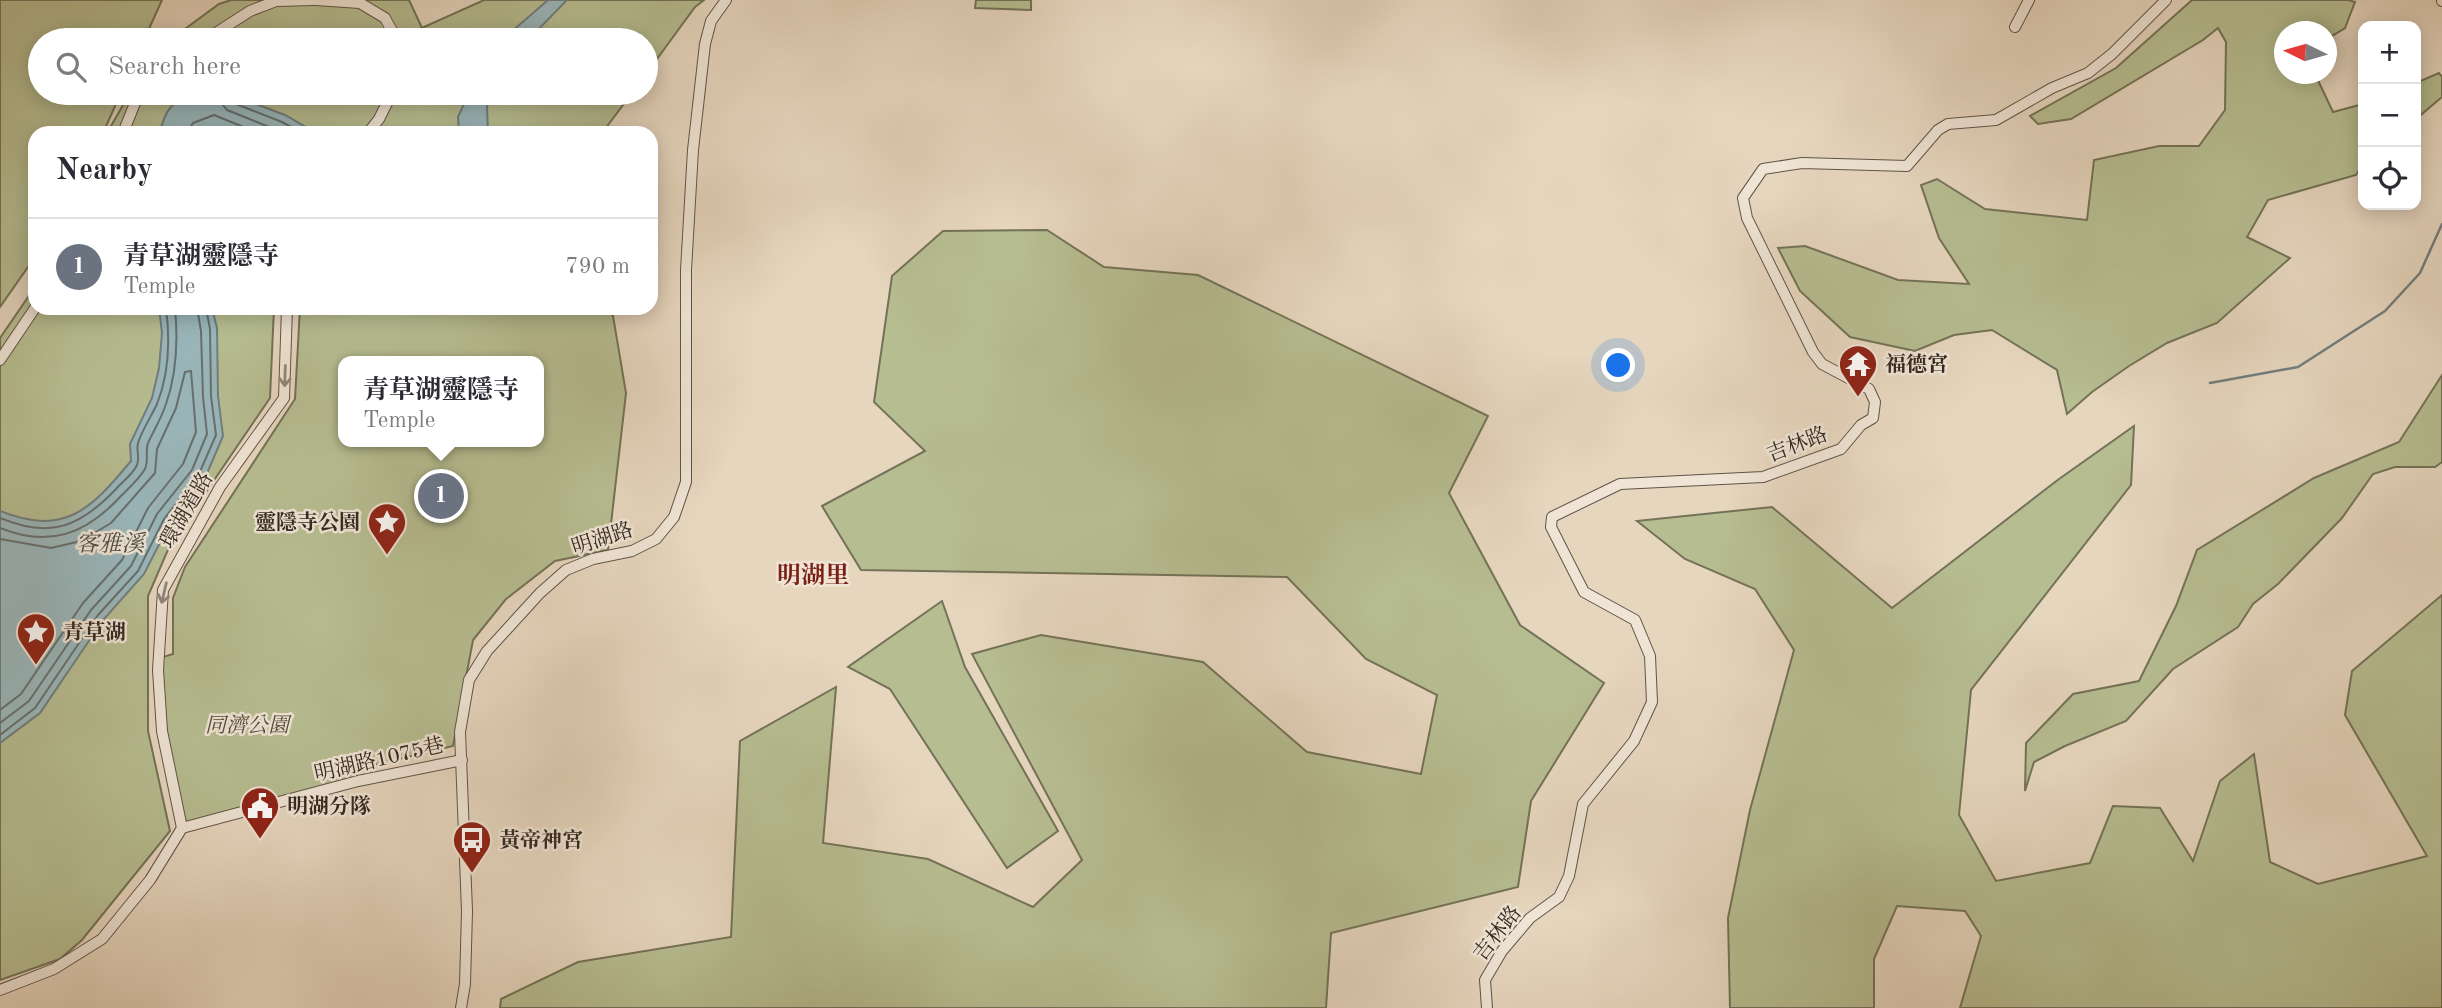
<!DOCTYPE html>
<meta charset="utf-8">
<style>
:root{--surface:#fff;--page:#f7f7f7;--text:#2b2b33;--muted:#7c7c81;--line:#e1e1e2;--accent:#d93025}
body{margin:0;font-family:"Old Standard TT","Noto Serif TC",serif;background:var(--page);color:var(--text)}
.controls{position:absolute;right:21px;top:21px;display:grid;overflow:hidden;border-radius:14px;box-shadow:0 4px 18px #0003}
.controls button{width:63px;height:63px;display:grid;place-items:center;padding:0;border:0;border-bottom:2px solid var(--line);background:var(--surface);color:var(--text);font:35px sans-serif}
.compass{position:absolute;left:2274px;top:21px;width:63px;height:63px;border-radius:50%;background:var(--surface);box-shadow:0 4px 18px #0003;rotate:275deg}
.you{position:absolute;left:1619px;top:366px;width:24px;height:24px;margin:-18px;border:5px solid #fff;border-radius:50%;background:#1a73e8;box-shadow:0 0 0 10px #1a73e833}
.badge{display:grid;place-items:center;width:46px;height:46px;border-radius:50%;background:var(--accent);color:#fff;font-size:23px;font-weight:700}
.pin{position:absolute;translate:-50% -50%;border:4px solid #fff;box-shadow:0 2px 7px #0006}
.popup{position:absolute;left:338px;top:356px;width:206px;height:91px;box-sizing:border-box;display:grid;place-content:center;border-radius:14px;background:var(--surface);filter:drop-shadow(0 2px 5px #0005);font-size:23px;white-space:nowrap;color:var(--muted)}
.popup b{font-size:26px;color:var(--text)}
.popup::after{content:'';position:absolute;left:50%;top:100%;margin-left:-14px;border:14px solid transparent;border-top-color:var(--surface)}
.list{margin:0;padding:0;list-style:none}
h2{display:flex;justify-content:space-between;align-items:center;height:91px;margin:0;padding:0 28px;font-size:30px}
h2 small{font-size:23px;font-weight:400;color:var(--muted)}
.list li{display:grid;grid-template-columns:46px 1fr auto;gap:21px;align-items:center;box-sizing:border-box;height:98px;padding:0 28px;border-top:2px solid var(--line)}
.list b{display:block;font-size:26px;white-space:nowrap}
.list p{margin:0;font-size:23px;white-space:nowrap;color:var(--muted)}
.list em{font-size:23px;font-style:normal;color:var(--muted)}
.icon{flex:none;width:38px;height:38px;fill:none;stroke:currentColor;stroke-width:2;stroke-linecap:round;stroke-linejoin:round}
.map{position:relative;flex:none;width:2442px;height:1008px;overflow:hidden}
.search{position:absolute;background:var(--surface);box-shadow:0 4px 18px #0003;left:28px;top:28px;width:630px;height:77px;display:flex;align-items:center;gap:18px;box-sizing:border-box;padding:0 24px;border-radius:38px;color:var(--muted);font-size:26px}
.panel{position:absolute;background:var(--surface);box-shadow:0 4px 18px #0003;left:28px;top:126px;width:630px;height:189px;border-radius:21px}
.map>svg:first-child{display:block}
.green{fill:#b6bd91;stroke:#747258;stroke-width:2;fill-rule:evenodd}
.water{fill:#9ab7bc;stroke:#717e7e;stroke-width:2}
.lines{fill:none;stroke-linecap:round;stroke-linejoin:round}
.shore{stroke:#66706e;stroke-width:2}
.stream{stroke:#717e7e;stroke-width:2.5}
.minor-casing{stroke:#605448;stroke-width:12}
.minor{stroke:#efe4d5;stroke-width:10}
.oneway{stroke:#91867a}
.labels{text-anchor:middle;stroke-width:5;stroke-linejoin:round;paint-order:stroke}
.poi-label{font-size:21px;font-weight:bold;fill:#332820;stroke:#efe4d5;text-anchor:start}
.street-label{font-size:21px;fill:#332820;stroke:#efe4d5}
.park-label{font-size:21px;font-style:italic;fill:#544d3c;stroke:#efe4d5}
.water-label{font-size:23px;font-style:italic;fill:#4d4c47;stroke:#efe4d5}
.quarter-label{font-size:24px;font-weight:bold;fill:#7a1f14;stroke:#efe4d5}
</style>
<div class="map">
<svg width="2442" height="1008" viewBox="0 0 2442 1008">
<rect width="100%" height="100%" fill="#e6d6be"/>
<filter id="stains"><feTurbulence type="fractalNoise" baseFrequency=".00286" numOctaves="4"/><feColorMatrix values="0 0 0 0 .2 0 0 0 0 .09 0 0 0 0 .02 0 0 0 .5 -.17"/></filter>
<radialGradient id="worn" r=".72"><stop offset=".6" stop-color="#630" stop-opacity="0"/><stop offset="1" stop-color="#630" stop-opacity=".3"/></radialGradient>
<!-- green -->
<g class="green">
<path d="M 0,0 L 162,0 L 144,40 L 40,40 L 40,93 L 121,93 L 103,133 L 35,133 L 35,257 L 0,307 Z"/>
<path d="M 231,0 L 409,0 L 422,28 L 484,0 L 704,0 L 695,7 L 646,74 L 646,40 L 170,40 L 219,4 Z"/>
<path d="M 976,0 L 1031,0 L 1031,10 L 975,8 Z"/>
<path d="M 2192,0 L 2348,0 L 2355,2 L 2345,28 L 2327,39 L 2326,32 L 2284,32 L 2284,74 L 2315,74 L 2333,112 L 2363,104 L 2363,164 L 2356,175 L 2268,200 L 2247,237 L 2290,258 L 2217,323 L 2167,343 L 2129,366 L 2092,392 L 2067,414 L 2057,370 L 1992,330 L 1954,335 L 1915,351 L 1850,337 L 1800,291 L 1778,248 L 1805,246 L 1898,280 L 1969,284 L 1939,238 L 1921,185 L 1937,179 L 1985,209 L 2087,220 L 2094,160 L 2159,146 L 2199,146 L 2225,110 L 2226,42 L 2218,28 L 2203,40 L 2071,119 L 2038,124 L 2030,116 L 2116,68 Z"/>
<path d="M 2439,73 L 2442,77 L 2442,97 L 2416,119 L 2416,83 Z"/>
<path d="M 130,93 L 632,93 L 602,133 L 107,133 Z"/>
<path d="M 1047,230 L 1104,267 L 1198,275 L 1488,416 L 1449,493 L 1520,625 L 1604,683 L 1531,801 L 1518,887 L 1331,933 L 1326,1008 L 500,1008 L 501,999 L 578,962 L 731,937 L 740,741 L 836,687 L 823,843 L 928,859 L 1033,907 L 1082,860 L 972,654 L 1041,635 L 1203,662 L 1307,752 L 1421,774 L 1437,695 L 1366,659 L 1287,577 L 861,570 L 822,506 L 925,451 L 874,402 L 892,276 L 943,231 Z"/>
<path d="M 35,287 L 35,308 L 274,308 L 270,398 L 170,545 L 148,596 L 148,731 L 170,831 L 82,940 L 60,959 L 0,980 L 0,338 Z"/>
<path d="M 300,308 L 604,308 L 613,316 L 626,393 L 608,550 L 555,561 L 506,599 L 473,640 L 453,746 L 357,769 L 358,781 L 182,828 C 173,785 148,696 163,657 L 173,654 L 173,598 L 185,567 L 295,399 ZM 343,361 L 539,361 L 539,442 L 343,442 Z"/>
<path d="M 2442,375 L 2442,462 L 2435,467 L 2395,467 L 2373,474 L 2342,518 L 2278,584 L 2253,604 L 2238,627 L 2173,669 L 2126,721 L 2065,746 L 2034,762 L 2025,791 L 2026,743 L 2073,694 L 2139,681 L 2176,606 L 2197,550 L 2314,478 L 2399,442 Z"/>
<path d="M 2134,426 L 2131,485 L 1971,690 L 1959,815 L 1996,881 L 2090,863 L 2113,806 L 2160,808 L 2193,861 L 2220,781 L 2254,754 L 2270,862 L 2318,884 L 2427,856 L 2345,715 L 2352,671 L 2442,595 L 2442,1008 L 1960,1008 L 1981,936 L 1965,911 L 1897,906 L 1874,959 L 1874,1008 L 1730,1008 L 1728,918 L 1750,810 L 1794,650 L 1755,589 L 1685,559 L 1637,521 L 1772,507 L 1892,608 L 2059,479 Z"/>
<path d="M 942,601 L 965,667 L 1058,831 L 1007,868 L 890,689 L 848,667 Z"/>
</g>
<!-- water -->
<g class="water">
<path d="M 548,0 L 567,0 L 528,40 L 502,40 Z"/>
<path d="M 469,93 L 492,93 L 487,107 L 488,133 L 459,133 L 458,117 Z"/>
<path d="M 206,95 L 232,95 L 285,115 L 316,133 L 160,133 C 166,103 177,98 206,95 Z"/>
<path d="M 159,308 L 212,308 L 217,328 L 218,396 L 223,436 L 205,478 L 170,523 L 144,574 L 103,620 L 40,713 L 0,743 L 0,511 C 65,537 91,509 131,461 L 130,444 L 152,398 L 159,368 L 162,333 Z"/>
</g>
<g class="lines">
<!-- shore -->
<g class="shore">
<path d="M 217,93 L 215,95 L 227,110 L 284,133"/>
<path d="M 227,93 L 231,102 L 282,122 L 302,133"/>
<path d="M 187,133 L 193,123 L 214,115 L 258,133"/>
<path d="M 0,518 C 50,539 80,527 116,489 C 122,482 133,474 137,465 C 140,458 136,450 138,443 C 142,430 151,417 157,404 C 169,374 170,339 166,308"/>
<path d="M 0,528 C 49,548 86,534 120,497 C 128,489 139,479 145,469 C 149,460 145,451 148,443 C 154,430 162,417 166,404 C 177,373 178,340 175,308"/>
<path d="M 0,539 L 51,548 L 81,541 L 111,523 L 155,473 L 157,449 L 176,408 L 185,372 L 191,371 L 196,432 L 183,464 L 148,508 L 122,560 L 83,603 L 21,694 L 0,710"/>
<path d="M 0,723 L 29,701 L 91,610 L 131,566 L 157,514 L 192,470 L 207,434 L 203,397 L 201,331 L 197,308"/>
<path d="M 0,735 L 35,708 L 98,615 L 138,571 L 164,519 L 199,474 L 216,435 L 211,396 L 210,329 L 206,308"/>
</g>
<!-- stream -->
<path class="stream" d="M 2210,383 L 2298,367 L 2385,311 L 2420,273 L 2442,224"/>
<!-- minor casing -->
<g class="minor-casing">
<g id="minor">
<path d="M 316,0 L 360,3 L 385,18 L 397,40"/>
<path d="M 2442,0 L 2442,1"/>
<path d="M 2015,27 L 2029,0"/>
<path d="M 205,40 L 250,11 L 276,1 L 313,0"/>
<path d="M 123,133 L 135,103 L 145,93"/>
<path d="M 368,133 L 379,119 L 392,93"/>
<path d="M 0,360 L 35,308"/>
<path d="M 182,828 L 162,731 L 158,670 L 163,590 L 220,487 L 284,398 L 287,308"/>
<path d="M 0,990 L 54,969 L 102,939 L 150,880 L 182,828 L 358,781 L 462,760"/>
<path d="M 461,1008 L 465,984 L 467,911 L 460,732 L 469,680 L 487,651 L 540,593 L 566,570 L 593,559 L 632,551 L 656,539 L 674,517 L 686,482 L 686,270 L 693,150 L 705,44 L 711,21 L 726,0"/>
<path d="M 1487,1008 L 1485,980 L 1502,951 L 1530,918 L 1559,897 L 1569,876 L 1583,804 L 1634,741 L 1652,702 L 1650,656 L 1635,620 L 1584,592 L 1551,527 L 1552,517 L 1620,484 L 1763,477 L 1841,449 L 1861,425 L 1873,418 L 1875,402 L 1869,389 L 1822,364 L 1813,352 L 1747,218 L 1743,198 L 1763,169 L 1802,163 L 1907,166 L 1938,130 L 1948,124 L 1996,120 L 2052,88 L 2088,73 L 2112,54 L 2166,0"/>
</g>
</g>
<!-- minor -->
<use href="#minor" class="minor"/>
</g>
<!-- one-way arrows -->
<defs><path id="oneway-shaft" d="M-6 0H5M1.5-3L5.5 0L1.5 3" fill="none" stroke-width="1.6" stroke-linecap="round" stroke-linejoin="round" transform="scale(1.75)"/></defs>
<g class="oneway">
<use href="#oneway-shaft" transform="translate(285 376) rotate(92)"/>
<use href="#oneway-shaft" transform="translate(164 593) rotate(103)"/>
</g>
<!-- icons -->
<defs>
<g id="temple-pin" transform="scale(2.0125)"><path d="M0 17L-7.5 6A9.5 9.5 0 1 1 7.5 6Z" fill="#8f2418" stroke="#efe4d5"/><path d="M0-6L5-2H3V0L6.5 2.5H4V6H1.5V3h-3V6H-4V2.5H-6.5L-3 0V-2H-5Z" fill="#fff"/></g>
<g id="sight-pin" transform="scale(2.0125)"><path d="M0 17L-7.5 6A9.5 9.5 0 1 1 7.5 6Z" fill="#8f2418" stroke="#efe4d5"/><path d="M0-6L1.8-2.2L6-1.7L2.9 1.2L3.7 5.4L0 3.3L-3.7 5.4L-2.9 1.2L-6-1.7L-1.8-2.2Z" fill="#fff"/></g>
<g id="civic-pin" transform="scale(2.0125)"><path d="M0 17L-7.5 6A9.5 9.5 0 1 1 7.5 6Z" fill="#8f2418" stroke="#efe4d5"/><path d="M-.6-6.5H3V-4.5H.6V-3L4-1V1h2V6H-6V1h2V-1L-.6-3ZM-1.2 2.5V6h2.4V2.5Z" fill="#fff"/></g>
<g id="bus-pin" transform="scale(2.0125)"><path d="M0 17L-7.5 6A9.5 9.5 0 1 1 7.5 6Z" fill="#8f2418" stroke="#efe4d5"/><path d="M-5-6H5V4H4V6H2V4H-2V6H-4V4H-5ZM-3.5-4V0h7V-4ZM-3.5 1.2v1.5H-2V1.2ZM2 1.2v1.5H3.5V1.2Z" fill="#fff"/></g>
</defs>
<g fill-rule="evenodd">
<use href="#temple-pin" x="1858" y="364"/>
<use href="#sight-pin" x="387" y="522"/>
<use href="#sight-pin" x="36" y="632"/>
<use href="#civic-pin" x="260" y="806"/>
<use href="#bus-pin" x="472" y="840"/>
</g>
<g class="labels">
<!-- poi labels -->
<g class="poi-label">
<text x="1885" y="371">福德宮</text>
<text x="360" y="529" text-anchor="end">靈隱寺公園</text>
<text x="63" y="639">青草湖</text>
<text x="287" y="813">明湖分隊</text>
<text x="499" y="847">黃帝神宮</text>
</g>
<!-- street labels -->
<g class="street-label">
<text transform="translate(1797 444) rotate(-21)" y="7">吉林路</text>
<text transform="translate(186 510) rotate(-60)" y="7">環湖道路</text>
<text transform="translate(602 538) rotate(-18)" y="7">明湖路</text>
<text transform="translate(379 759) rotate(-13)" y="7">明湖路1075巷</text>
<text transform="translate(1497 933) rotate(-52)" y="7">吉林路</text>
</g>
<!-- park labels -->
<g class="park-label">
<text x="247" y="732">同濟公園</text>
</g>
<!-- water labels -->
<g class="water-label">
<text x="110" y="551">客雅溪</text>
</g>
<!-- quarter labels -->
<g class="quarter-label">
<text x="813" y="583">明湖里</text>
</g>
</g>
<rect width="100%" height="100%" filter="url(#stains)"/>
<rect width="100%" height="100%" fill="url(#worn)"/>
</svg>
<div class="controls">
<button>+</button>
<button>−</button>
<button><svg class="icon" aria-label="locate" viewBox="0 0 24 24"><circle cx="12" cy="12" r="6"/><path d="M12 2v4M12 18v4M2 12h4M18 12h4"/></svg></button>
</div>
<svg class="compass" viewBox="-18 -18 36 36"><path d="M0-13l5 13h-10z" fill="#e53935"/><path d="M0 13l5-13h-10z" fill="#7c7c81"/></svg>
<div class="you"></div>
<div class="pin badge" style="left:441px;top:496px;background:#6b7280">1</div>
<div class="popup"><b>青草湖靈隱寺</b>Temple</div>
<div class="search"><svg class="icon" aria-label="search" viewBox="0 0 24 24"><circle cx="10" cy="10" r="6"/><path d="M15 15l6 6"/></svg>Search here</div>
<section class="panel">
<h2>Nearby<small></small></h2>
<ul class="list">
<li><span class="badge" style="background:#6b7280">1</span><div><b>青草湖靈隱寺</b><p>Temple</p></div><em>790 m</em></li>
</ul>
</section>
</div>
